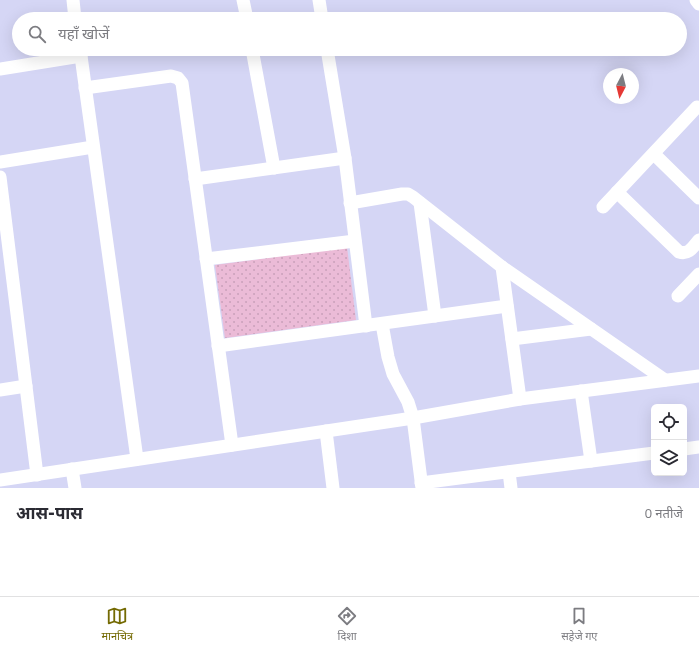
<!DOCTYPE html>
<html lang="hi">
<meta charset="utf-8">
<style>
:root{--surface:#fff;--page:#f2f2f3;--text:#2b2b33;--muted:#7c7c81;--line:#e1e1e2;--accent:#746a03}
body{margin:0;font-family:"IBM Plex Sans","Noto Sans Devanagari",sans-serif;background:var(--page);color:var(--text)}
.controls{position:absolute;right:12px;bottom:12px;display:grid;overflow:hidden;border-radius:6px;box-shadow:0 4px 16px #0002}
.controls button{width:36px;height:36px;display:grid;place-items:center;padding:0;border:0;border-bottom:1px solid var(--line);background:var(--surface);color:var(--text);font:20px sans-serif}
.compass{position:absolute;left:603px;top:68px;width:36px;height:36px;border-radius:50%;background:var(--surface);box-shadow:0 4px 16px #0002;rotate:187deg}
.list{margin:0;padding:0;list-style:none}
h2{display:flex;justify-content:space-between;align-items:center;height:52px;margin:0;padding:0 16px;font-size:17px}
h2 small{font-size:13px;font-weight:400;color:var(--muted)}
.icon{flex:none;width:22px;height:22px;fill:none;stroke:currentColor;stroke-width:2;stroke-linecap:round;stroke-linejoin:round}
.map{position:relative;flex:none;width:699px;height:488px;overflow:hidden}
.search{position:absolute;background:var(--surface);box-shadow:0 4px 16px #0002;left:12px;right:12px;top:12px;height:44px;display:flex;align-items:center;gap:10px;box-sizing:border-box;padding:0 14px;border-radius:22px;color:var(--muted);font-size:15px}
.sheet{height:108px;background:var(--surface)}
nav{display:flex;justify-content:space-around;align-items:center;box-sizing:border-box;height:56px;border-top:1px solid var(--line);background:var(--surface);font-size:11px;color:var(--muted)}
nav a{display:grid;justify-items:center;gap:2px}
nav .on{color:var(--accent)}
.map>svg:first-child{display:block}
.park{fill:url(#park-dots)}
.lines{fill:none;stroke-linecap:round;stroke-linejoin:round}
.minor{stroke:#fff;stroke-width:13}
</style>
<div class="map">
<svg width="699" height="488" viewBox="0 0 699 488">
<defs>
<pattern id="park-dots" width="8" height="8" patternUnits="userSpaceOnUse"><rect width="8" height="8" fill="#ebbbd7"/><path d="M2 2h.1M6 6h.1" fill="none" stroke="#c9a0ba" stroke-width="1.8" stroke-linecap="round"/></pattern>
</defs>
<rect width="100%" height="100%" fill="#d5d6f5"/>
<!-- park -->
<path class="park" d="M 347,247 L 356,320 L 225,338 L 215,265 Z"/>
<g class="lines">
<!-- minor -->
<g class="minor">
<path d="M 73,0 L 75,19"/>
<path d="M 243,0 L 247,19"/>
<path d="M 319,0 L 322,19"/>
<path d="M 696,0 L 699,4"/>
<path d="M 80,49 L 137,459"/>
<path d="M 252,49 L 274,168"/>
<path d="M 327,49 L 345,158 L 366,326"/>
<path d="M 0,69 L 81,56"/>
<path d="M 85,88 L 171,76 L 178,78 L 182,83 L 232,445"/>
<path d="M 654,154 L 699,198"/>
<path d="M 0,162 L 93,147"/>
<path d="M 0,177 L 37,475"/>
<path d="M 195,179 L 345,158"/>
<path d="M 617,192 L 679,252 C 689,255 693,247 699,240"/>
<path d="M 350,203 L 402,194 L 408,194 L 413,197 L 502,267 L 665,380"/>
<path d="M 420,203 L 435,316"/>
<path d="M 603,207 L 697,107"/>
<path d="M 206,259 L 355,241"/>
<path d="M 502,267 L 520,399"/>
<path d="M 678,296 L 699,274"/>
<path d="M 382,324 L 388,357 L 393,374 L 408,402 L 413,418 L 422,488"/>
<path d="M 512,339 L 591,329"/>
<path d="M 218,346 L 507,306"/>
<path d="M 0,390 L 26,386"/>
<path d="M 581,391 L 591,461"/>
<path d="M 326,431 L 333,488"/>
<path d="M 684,449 L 699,447"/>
<path d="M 72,469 L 75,488"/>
<path d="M 509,472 L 511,488"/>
<path d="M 0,480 L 413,418 L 520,399 L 699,376"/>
<path d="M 421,483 L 654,453"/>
</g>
</g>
</svg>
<div class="controls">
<button><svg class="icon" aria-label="locate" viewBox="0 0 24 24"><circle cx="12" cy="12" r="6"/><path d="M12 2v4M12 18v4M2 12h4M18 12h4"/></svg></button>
<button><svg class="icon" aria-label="layers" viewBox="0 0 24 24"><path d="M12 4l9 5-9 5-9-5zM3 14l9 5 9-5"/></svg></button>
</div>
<svg class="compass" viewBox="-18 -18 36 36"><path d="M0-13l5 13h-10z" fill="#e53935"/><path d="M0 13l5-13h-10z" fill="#7c7c81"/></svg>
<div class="search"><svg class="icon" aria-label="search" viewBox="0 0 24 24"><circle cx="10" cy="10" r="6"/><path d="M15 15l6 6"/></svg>यहाँ खोजें</div>
</div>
<section class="sheet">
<h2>आस-पास<small>0 नतीजे</small></h2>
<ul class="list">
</ul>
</section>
<nav>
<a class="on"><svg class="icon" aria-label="map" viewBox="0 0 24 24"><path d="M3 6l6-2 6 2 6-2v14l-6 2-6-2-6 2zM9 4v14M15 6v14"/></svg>मानचित्र</a>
<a><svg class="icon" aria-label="directions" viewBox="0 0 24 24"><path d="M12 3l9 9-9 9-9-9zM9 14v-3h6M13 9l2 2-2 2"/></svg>दिशा</a>
<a><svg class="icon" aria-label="saved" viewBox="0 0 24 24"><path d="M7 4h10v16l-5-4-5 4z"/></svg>सहेजे गए</a>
</nav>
